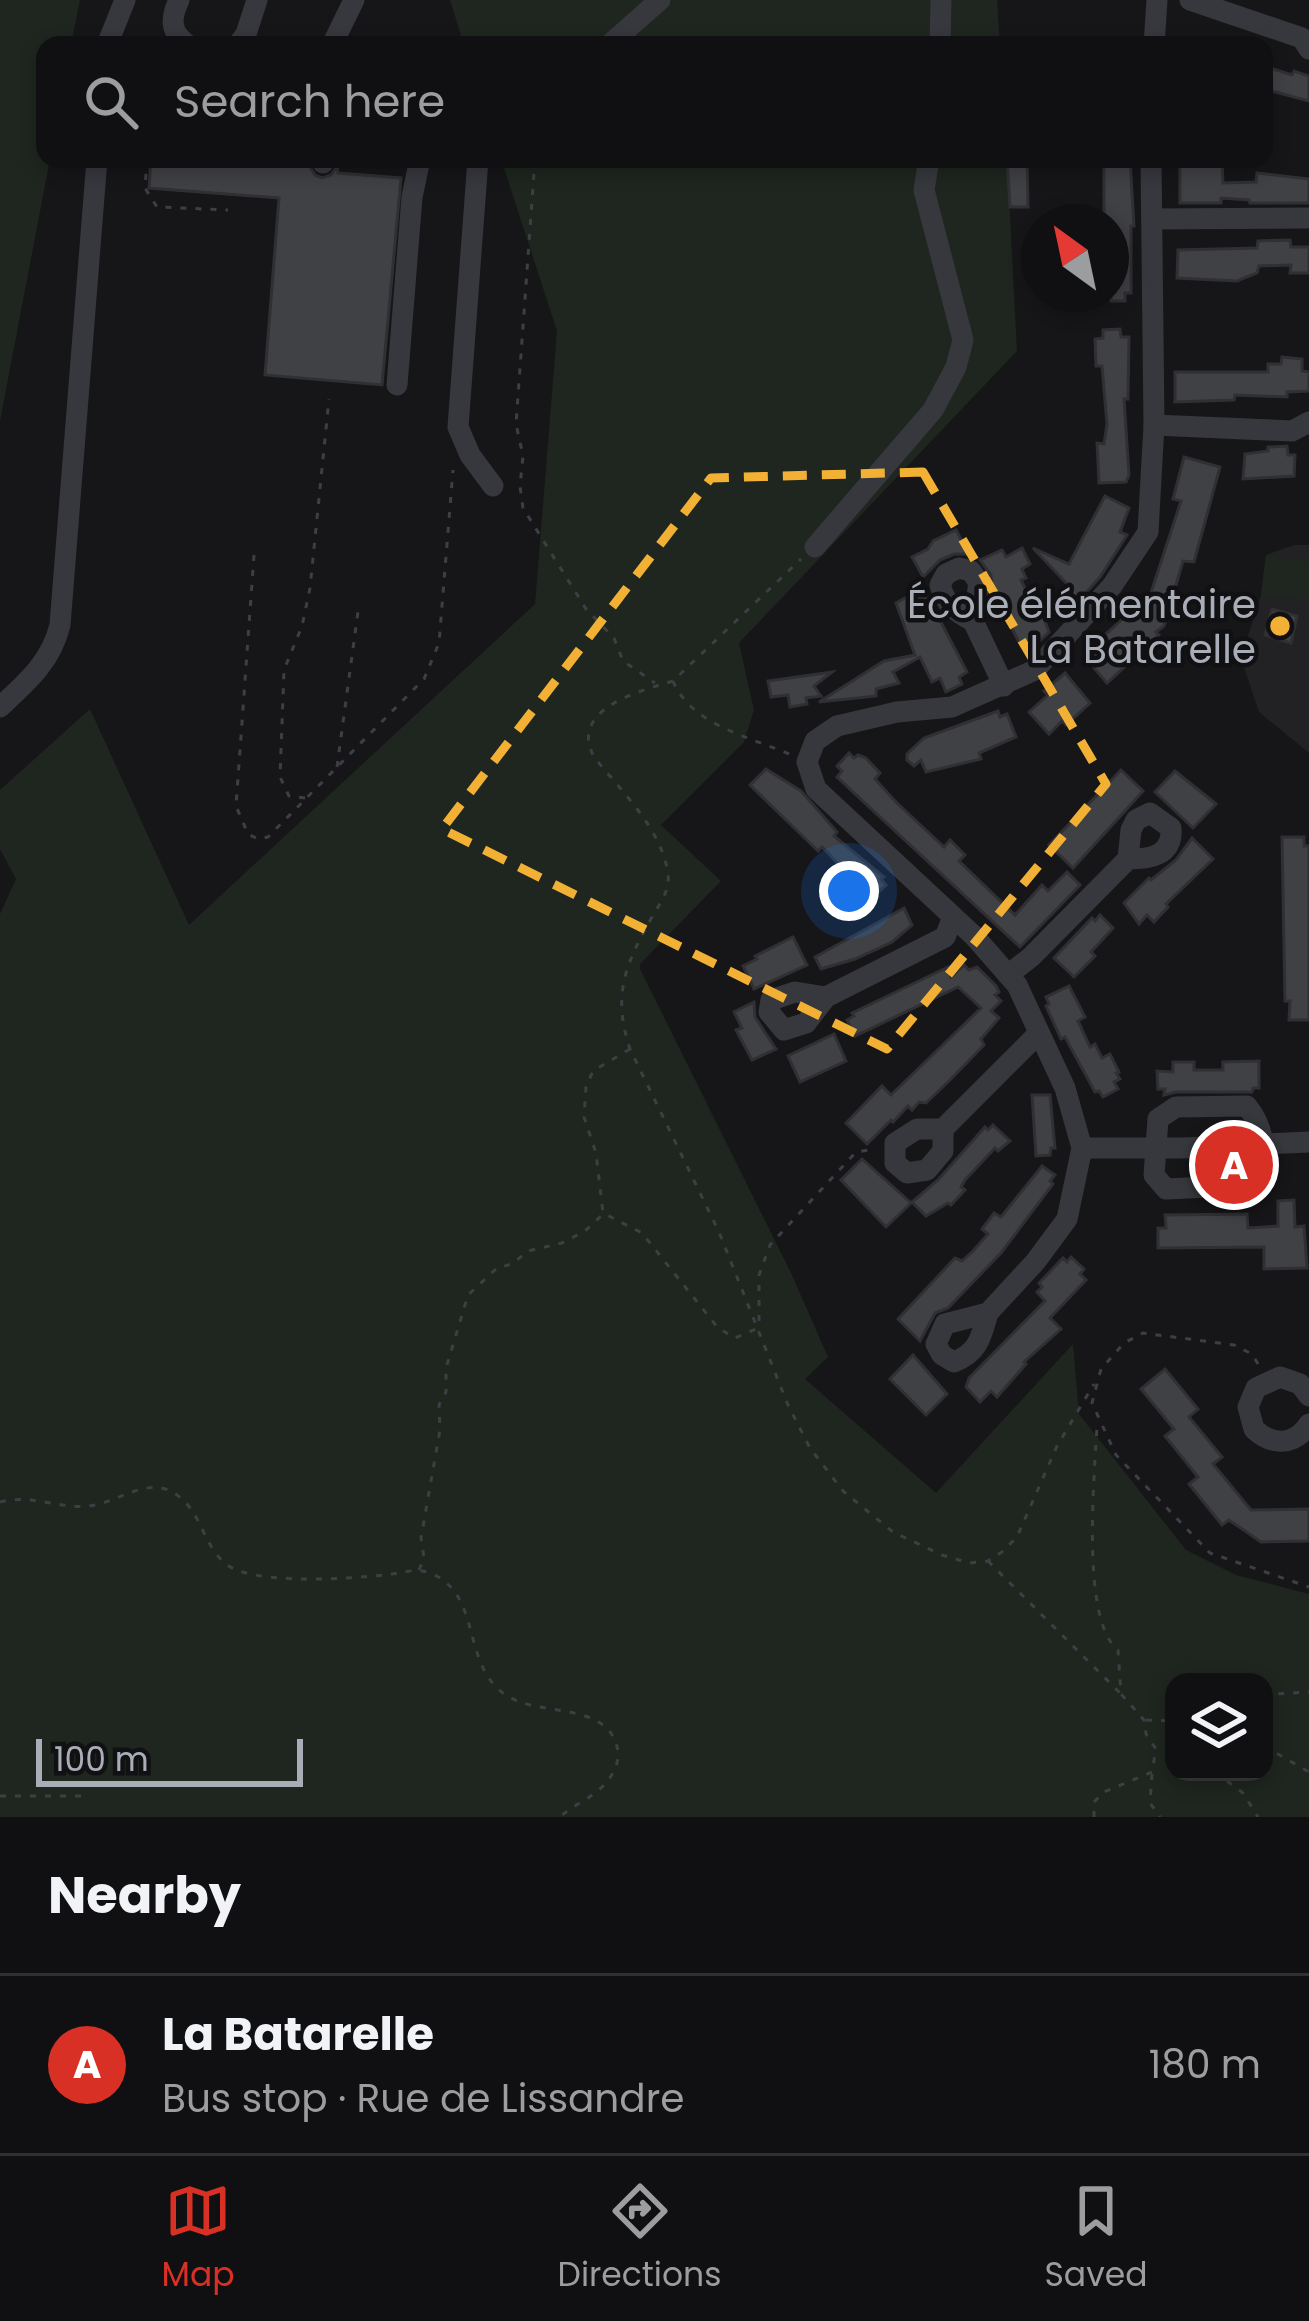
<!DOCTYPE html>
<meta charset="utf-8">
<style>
:root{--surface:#101012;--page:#19191b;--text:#f1f3f6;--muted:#9c9d9f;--line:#303032;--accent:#d93025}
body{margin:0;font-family:Poppins,sans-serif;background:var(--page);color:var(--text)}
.controls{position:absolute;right:36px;bottom:36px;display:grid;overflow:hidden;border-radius:24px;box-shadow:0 6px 18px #0003}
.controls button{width:108px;height:108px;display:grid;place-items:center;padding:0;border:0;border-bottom:3px solid var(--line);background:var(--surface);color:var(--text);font:60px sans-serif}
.compass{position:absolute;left:1021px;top:204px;width:108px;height:108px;border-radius:50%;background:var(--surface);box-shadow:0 6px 18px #0003;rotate:327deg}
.scale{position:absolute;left:36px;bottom:30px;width:267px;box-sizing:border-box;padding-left:12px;border:6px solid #a8adb8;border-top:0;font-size:33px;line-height:42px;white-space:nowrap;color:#a8adb8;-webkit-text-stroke:9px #111113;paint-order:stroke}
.you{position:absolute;left:849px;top:891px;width:42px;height:42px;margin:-30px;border:9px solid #fff;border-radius:50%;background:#1a73e8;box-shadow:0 0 0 18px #1a73e833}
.badge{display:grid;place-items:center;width:78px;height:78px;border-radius:50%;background:var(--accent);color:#fff;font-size:39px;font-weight:700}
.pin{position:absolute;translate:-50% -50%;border:6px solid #fff;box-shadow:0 3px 12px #0006}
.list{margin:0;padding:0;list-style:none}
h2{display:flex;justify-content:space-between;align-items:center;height:156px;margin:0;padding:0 48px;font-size:51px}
h2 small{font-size:39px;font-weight:400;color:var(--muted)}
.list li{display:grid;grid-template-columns:78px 1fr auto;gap:36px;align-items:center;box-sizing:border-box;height:180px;padding:0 48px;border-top:3px solid var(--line)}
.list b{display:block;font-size:45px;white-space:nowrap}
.list p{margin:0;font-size:39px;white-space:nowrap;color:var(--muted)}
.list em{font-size:39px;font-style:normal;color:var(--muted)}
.icon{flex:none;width:66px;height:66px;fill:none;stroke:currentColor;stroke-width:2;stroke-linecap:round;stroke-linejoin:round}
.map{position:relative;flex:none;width:1309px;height:1817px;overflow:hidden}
.search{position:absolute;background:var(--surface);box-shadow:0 6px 18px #0003;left:36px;right:36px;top:36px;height:132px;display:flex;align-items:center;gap:30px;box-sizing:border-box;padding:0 42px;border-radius:24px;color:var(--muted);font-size:45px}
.sheet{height:336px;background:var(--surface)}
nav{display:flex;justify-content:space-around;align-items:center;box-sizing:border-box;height:168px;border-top:3px solid var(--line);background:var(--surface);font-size:33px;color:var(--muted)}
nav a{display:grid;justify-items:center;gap:6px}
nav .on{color:var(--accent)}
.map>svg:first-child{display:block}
.built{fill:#222225}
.green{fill:#1e261f;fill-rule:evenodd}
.building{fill:#404145;stroke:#303034;stroke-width:3}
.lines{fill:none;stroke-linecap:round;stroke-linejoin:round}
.path{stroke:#3d3f44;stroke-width:3;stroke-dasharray:6 9;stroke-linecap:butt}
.minor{stroke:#37383d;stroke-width:21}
.marked{fill:none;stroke:#f2b134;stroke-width:9;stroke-dasharray:24 15;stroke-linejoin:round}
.poi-dot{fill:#f2b134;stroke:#111113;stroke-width:4.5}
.labels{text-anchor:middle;stroke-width:9;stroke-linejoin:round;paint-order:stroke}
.poi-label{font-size:39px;fill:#a8adb8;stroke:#111113;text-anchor:end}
</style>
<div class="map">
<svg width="1309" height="1817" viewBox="0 0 1309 1817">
<rect width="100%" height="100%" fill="#161618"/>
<!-- built -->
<path class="built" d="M 1294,545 L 1309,545 L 1309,753 L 1259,712 L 1241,658 L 1261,595 L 1266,555 Z"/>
<!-- green -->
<g class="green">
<path d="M 0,0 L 80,0 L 71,45 L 45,45 L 45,159 L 50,159 L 0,421 Z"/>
<path d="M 450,0 L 997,0 L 1000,45 L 464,45 Z"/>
<path d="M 501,159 L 1007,159 L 1017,351 L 739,643 L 754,710 L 744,742 L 661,825 L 721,881 L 640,964 L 640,969 L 791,1273 L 828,1357 L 805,1379 L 936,1493 L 1073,1344 L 1079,1414 L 1186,1550 L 1236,1575 L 1309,1594 L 1309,1817 L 0,1817 L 0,914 L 16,879 L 0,849 L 0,790 L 90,709 L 189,925 L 535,604 L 557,331 ZM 1174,1682 L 1264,1682 L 1264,1772 L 1174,1772 Z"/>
<path d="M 1266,555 L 1309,561 L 1309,601 L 1261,595 Z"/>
</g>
<!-- building -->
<g class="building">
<path d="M 1264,66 L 1292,75 L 1294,71 L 1309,76 L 1309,101 L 1264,89 Z"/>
<path d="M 151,159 L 251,159 L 308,164 L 315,175 L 322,178 L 331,175 L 337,167 L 338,173 L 401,178 L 382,385 L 265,375 L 279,198 L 149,188 Z"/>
<path d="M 1007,159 L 1027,159 L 1028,207 L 1010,207 Z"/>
<path d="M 1104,159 L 1130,159 L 1134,226 L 1131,226 L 1131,293 L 1125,293 L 1125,301 L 1111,301 L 1111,222 L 1104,222 Z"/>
<path d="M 1180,159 L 1222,159 L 1223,183 L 1256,182 L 1257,173 L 1309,179 L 1309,203 L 1250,203 L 1249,200 L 1221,198 L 1221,203 L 1180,203 Z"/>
<path d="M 1290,240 L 1291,247 L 1309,247 L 1309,273 L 1290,273 L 1291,265 L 1259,266 L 1257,273 L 1237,281 L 1177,278 L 1178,250 L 1257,248 L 1258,241 Z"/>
<path d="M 1120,329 L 1121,337 L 1129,337 L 1128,399 L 1124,399 L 1129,475 L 1126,482 L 1099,483 L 1097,443 L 1104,444 L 1107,424 L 1102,366 L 1096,366 L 1095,339 L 1103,338 L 1103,330 Z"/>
<path d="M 1282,357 L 1302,359 L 1302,371 L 1309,372 L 1309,391 L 1287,392 L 1287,397 L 1235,395 L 1234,400 L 1175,402 L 1175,372 L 1268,372 L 1268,364 L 1281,364 Z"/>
<path d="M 1287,446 L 1288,455 L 1295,455 L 1294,476 L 1243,479 L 1245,454 L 1268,451 L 1268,447 Z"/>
<path d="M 1184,457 L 1220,467 L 1194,562 L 1183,561 L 1164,626 L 1156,632 L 1159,635 L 1107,683 L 1083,655 L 1139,604 L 1145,611 L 1181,501 L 1173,499 Z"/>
<path d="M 1105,496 L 1129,508 L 1120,532 L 1127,535 L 1100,577 L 1073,607 L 1060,600 L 1068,585 L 1033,548 L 1069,564 Z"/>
<path d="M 956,530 L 969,554 L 954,554 L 940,560 L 923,577 L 912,557 L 928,549 L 933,541 Z"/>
<path d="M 1022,548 L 1030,564 L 1022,569 L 1026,578 L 1021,580 L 1034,607 L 1039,605 L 1049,632 L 1031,649 L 1028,642 L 1021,646 L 993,592 L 991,575 L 980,560 L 1002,550 L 1006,557 Z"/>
<path d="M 923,588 L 967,672 L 959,677 L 962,684 L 946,692 L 940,678 L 932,682 L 920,657 L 893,672 L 899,683 L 876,689 L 876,696 L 819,702 L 884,661 L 915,655 L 896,603 Z"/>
<path d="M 1272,609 L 1297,616 L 1291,643 L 1265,635 Z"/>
<path d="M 832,672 L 814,686 L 821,696 L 806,698 L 807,704 L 790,707 L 788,695 L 771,697 L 768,681 Z"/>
<path d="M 1065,673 L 1090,703 L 1066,725 L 1062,721 L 1049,734 L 1029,712 L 1048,695 L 1044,691 Z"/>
<path d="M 998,711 L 1000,717 L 1007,714 L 1016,737 L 979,753 L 981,759 L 926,772 L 921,760 L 914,766 L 907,760 L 907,754 L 924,738 Z"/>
<path d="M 849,753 L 854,758 L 858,755 L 866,758 L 880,773 L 875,779 L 896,802 L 944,847 L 950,840 L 965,855 L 959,861 L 1015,915 L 1042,885 L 1048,891 L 1067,872 L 1080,885 L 1020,947 L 837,777 L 842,771 L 837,766 Z"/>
<path d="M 766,769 L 801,791 L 837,832 L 834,836 L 884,877 L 881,879 L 886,885 L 870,900 L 828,853 L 822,847 L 818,851 L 750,785 Z"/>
<path d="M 1121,770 L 1143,791 L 1073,868 L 1049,845 Z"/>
<path d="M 1175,771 L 1216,804 L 1193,828 L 1155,792 Z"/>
<path d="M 1282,837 L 1304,837 L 1304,846 L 1309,846 L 1309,1020 L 1289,1020 L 1290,1001 L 1285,1001 Z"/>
<path d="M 1192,838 L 1213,859 L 1166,904 L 1168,907 L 1154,922 L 1147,915 L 1139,924 L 1124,903 L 1149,878 L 1151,880 L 1176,860 Z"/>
<path d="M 904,908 L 912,925 L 892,942 L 855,959 L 821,969 L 815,957 Z"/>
<path d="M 1100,915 L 1113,928 L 1091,952 L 1095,956 L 1074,977 L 1054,958 L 1092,918 L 1095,921 Z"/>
<path d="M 793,937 L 807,965 L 754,989 L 743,966 L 757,959 L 755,956 Z"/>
<path d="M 964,965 L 969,970 L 977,967 L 996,986 L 999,992 L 995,995 L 1001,1001 L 991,1011 L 999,1018 L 981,1039 L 984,1045 L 950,1080 L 926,1103 L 919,1102 L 912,1110 L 908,1106 L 893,1122 L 891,1120 L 867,1144 L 846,1123 L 882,1086 L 891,1095 L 981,1008 L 958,987 L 855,1036 L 847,1020 L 854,1016 L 852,1013 L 948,967 L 951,977 Z"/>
<path d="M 1069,986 L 1085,1017 L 1078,1021 L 1090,1047 L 1095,1044 L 1102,1058 L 1110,1054 L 1119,1072 L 1116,1073 L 1120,1079 L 1114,1082 L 1118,1089 L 1103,1097 L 1099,1091 L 1095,1092 L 1065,1037 L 1061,1039 L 1046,1006 L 1049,1004 L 1046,997 Z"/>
<path d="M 754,1002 L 755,1017 L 776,1049 L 752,1060 L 736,1030 L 742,1028 L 734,1012 Z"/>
<path d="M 834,1034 L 846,1061 L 800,1082 L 788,1056 Z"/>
<path d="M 1259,1061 L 1259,1088 L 1253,1088 L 1252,1092 L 1176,1092 L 1164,1095 L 1165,1089 L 1158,1089 L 1157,1071 L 1173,1072 L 1173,1062 L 1194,1062 L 1194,1070 L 1223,1070 L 1223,1062 Z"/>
<path d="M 1032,1095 L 1050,1095 L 1055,1148 L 1051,1148 L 1050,1155 L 1036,1156 Z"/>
<path d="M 993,1125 L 1010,1141 L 998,1151 L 995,1148 L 965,1180 L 961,1187 L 965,1190 L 951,1205 L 948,1203 L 926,1216 L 912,1202 L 938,1180 L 985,1127 L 988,1130 Z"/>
<path d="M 862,1159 L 911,1203 L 886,1227 L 841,1180 Z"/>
<path d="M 1042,1166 L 1055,1175 L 1050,1181 L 1053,1184 L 1001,1253 L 948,1308 L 935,1313 L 920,1341 L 898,1319 L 955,1258 L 962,1261 L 973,1251 L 988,1234 L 982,1229 L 994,1213 L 1001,1217 Z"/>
<path d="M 1294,1200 L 1295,1227 L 1304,1226 L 1307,1268 L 1264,1269 L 1264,1247 L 1158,1248 L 1158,1228 L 1166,1228 L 1165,1215 L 1247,1214 L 1248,1228 L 1278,1226 L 1278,1201 Z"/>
<path d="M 1071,1257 L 1084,1269 L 1080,1274 L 1086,1280 L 1050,1318 L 1061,1329 L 1024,1362 L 1026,1364 L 997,1397 L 991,1391 L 980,1402 L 966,1387 L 969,1378 L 1045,1301 L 1037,1292 L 1042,1287 L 1039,1283 L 1063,1258 L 1067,1262 Z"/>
<path d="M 913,1355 L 947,1394 L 926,1415 L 890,1379 Z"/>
<path d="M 1165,1369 L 1198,1409 L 1189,1417 L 1222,1457 L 1213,1464 L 1251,1510 L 1309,1509 L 1309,1541 L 1261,1542 L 1229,1520 L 1222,1525 L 1189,1484 L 1198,1477 L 1165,1436 L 1174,1429 L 1141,1389 Z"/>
</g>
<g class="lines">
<!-- path -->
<g class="path">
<path d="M 147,159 L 145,188 L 157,207 L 228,210"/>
<path d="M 535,159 L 516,424 L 523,456 L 520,486 L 523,508 L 586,609 L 614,638 L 623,661 L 655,683"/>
<path d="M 254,555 L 236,806 L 248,834 L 258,839 L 268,837 L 424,679 L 439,643 L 453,470"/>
<path d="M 673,681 C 640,691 568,709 594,757 C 621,791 662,829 668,874 C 670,891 660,903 652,917 C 625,965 612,995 630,1049 L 719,1232 L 788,1405 L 810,1448 L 843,1491 L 893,1532 L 942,1555 L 969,1563 L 988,1561 L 1002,1552 L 1017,1537 L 1057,1446 L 1094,1384"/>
<path d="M 789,754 C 750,737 691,725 673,681 L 801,559"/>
<path d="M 337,767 L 359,604"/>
<path d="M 305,798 L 289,796 L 280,777 L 284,670 L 302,626 L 310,588 L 329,399"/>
<path d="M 630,1049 L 593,1071 L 586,1087 L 584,1117 L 596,1153 L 603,1213 L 642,1233 L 718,1328 L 735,1338 L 756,1329"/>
<path d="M 759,1321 L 759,1275 L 770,1245 L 856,1152 L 875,1149"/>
<path d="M 1258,1364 L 1252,1354 L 1234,1345 L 1143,1333 L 1124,1343 L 1101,1369 L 1092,1403 L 1116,1455 L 1210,1553 L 1309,1587"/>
<path d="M 0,1502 C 34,1493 67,1513 99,1504 C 124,1498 152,1476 177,1495 C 205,1514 204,1559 239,1571 C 276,1583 345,1579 385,1575 C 400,1574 415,1567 430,1573 C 476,1591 465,1647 491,1681 C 497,1690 509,1698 520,1702 C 553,1714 612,1706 618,1752 C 619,1764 612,1777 604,1785 C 592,1798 573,1805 560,1817"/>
<path d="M 988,1561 L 1120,1693"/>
<path d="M 419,1570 L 424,1558 L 421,1538 L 440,1430 L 439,1405 L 446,1392 L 446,1368 L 468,1295 L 497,1268 L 512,1264 L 528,1251 L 562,1243 L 585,1231 L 602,1215"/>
<path d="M 1264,1690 L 1274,1694 L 1309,1692"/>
<path d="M 1146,1720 L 1174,1721"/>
<path d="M 1166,1721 L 1174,1741"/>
<path d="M 1264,1746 L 1309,1772"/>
<path d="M 1215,1772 L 1243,1793 L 1258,1817"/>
<path d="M 1152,1774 L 1150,1803 L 1160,1817"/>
<path d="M 0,1796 L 89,1796"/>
<path d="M 1094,1817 L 1094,1802 L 1104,1792 L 1152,1772 L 1156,1749 L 1146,1734 L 1144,1720 L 1121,1694 L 1118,1650 C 1080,1620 1095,1472 1097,1425"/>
</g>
<!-- minor -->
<g class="minor">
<path d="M 179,0 C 170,19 170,32 188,45"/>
<path d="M 1190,0 L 1302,38 L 1309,49"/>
<path d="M 107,45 L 125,0"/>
<path d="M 238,45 L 246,34 L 257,0"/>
<path d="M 332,45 L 354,0"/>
<path d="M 609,45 L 660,0"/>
<path d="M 940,45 L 941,0"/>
<path d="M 1154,45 L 1157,0"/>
<path d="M 478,159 L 458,427 L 470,455 L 493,486"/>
<path d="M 323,163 L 323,159"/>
<path d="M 1153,219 L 1309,218"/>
<path d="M 397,385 L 412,197 L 420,159"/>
<path d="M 1154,425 L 1292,431 L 1309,422"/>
<path d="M 815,547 L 933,410 L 956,367 L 963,340 L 924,190 L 929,159"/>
<path d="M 973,621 C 955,612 946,605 940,585 L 946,574 L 959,568 L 971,571 L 979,583 L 973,621 L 1004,686"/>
<path d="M 0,707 C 27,682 51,662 60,625 L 97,159"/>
<path d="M 1008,975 L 1031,957 L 1128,859 L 1131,830 L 1136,820 L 1150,813 L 1171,828 C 1173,856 1150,859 1128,859"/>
<path d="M 826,997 L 795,992 L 771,1000 L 769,1012 L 784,1030 L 806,1023 L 826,997 L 945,937 L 953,917"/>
<path d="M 1247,1106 C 1266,1130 1269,1160 1251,1185 L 1166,1189 L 1154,1175 L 1158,1119 L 1176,1107 Z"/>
<path d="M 943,1129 L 917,1129 L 895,1143 L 895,1163 L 907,1173 L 927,1170 L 943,1151 L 943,1129 L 1037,1035"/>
<path d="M 1082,1148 L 1183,1148 L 1309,1142"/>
<path d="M 988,1313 C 981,1337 979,1352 954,1362 L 942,1355 L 936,1344 L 945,1324 L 988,1313 L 1036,1261 L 1067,1219 L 1082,1148 L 1065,1088 L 1017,985 L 974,936 L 816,789 L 807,762 L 815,741 L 837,726 L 897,712 L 952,707 L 1035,670 L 1112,586 L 1148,532 L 1154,425 L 1151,159"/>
<path d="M 1309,1396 L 1300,1384 L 1280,1377 L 1256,1388 L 1248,1407 L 1254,1429 C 1272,1446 1295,1446 1309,1424"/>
</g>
</g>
<!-- marked area -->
<path class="marked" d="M 923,472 L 1106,784 L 887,1049 L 442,829 L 711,478 Z"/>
<!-- markers -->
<circle class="poi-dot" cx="1280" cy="626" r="12"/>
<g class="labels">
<!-- poi labels -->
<g class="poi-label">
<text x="1256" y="618">École élémentaire<tspan x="1256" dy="45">La Batarelle</tspan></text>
</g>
</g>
</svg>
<div class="controls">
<button><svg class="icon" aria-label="layers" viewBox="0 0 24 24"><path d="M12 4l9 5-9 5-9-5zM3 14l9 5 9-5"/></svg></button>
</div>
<svg class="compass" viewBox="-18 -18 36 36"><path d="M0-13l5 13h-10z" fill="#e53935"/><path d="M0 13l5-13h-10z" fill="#9c9d9f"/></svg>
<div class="scale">100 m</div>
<div class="you"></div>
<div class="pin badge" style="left:1234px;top:1165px">A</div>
<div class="search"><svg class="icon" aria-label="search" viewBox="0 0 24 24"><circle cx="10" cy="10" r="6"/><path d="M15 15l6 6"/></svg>Search here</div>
</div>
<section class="sheet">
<h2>Nearby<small></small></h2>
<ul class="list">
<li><span class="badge">A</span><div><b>La Batarelle</b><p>Bus stop · Rue de Lissandre</p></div><em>180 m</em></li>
</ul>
</section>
<nav>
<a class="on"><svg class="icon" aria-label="map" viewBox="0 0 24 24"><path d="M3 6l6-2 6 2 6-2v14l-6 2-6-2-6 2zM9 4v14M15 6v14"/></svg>Map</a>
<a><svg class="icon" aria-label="directions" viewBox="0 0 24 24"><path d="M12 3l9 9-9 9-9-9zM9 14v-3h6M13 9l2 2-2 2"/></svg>Directions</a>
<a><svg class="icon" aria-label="saved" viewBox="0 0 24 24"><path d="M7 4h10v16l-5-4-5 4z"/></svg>Saved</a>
</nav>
